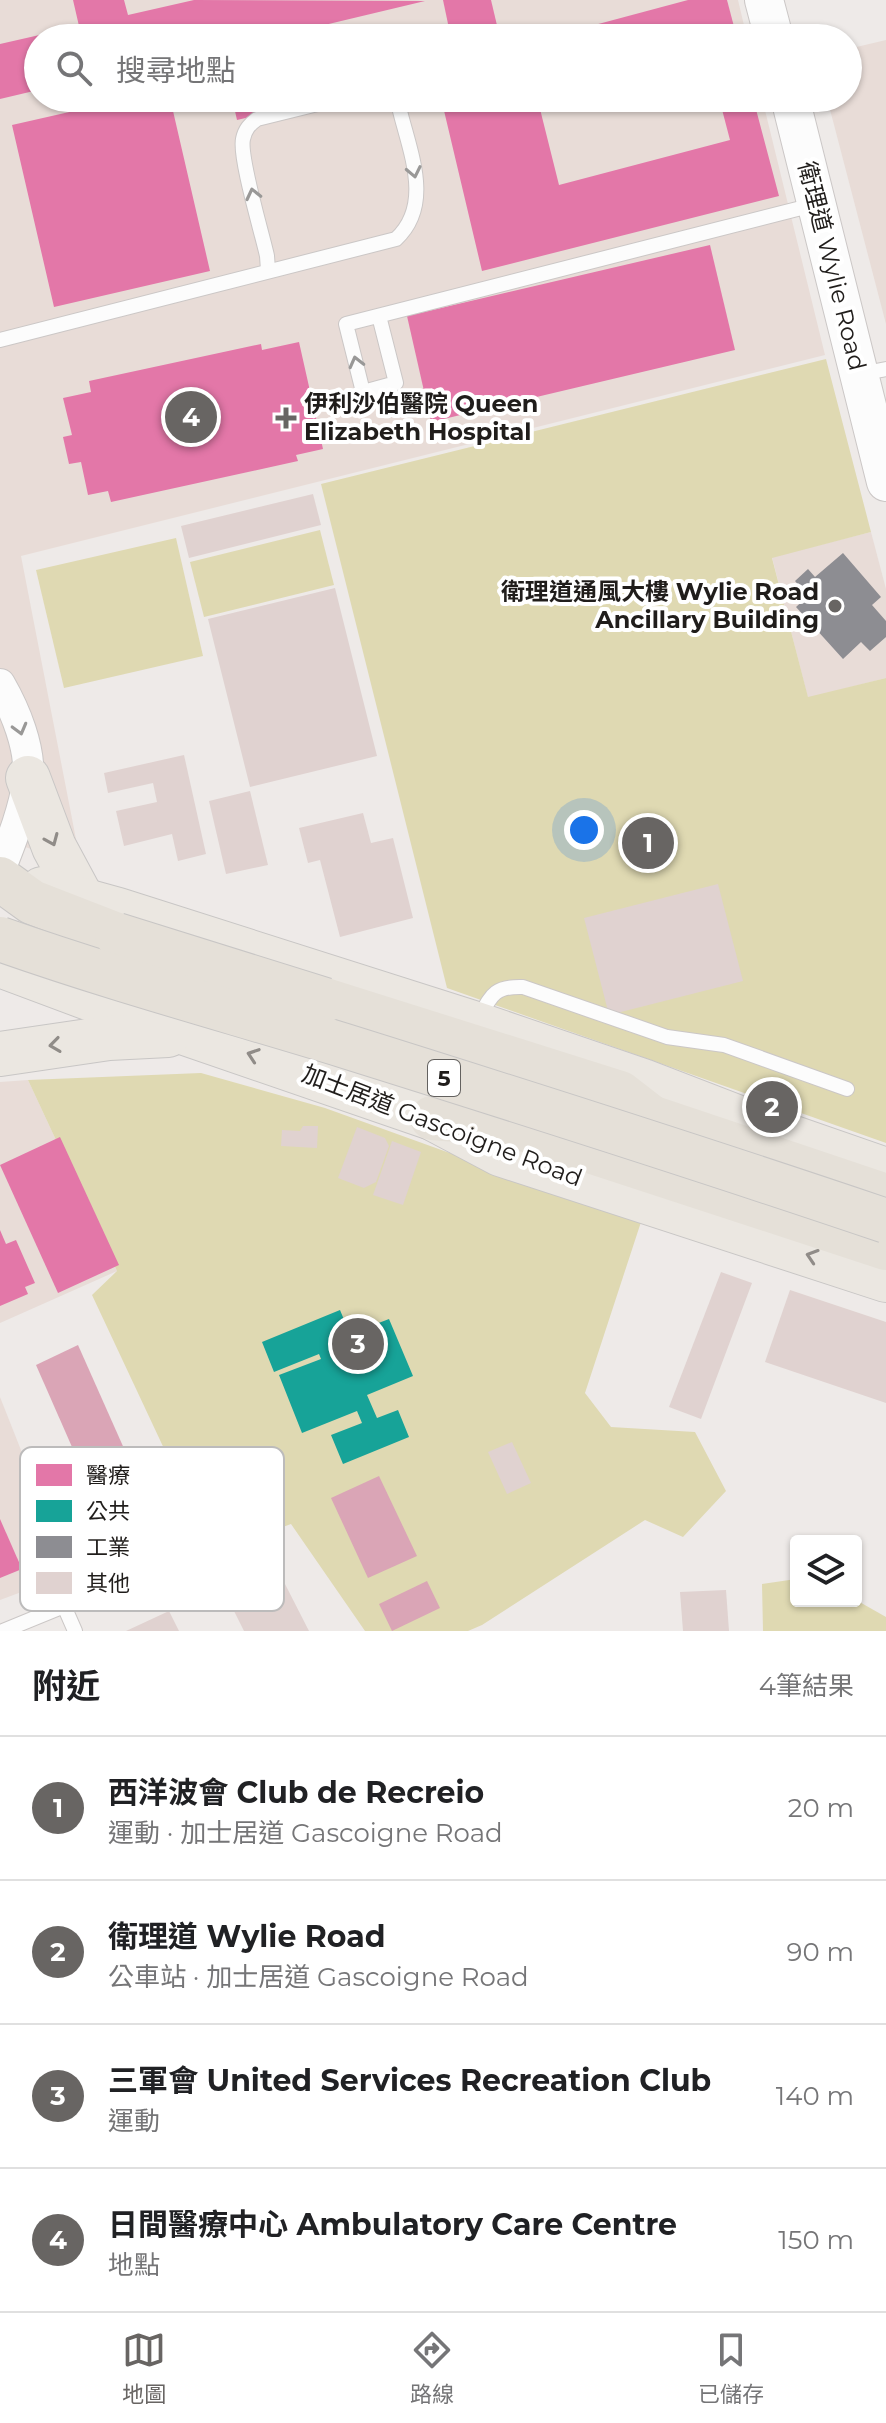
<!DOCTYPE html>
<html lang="zh-TW">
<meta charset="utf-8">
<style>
:root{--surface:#fff;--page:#f6f6f6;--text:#202124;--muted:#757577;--line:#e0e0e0;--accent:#686563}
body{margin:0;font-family:Montserrat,"Noto Sans TC",sans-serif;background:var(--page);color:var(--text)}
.controls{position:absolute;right:24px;bottom:24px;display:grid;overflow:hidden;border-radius:8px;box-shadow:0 2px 6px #0004}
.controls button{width:72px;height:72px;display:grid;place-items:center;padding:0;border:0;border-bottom:2px solid var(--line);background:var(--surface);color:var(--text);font:40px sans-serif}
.you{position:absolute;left:584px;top:830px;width:28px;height:28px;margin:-20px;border:6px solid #fff;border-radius:50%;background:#1a73e8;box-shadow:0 0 0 12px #1a73e833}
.badge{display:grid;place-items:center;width:52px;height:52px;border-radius:50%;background:var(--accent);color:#fff;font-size:26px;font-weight:700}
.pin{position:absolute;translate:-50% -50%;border:4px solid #fff;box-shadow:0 2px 8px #0006}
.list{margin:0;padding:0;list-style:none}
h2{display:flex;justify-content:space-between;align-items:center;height:104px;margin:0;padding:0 32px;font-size:34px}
h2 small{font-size:26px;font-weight:400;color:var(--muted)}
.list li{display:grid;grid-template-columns:52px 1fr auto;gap:24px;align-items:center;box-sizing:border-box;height:144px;padding:0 32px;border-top:2px solid var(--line)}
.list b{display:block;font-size:30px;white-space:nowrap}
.list p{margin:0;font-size:26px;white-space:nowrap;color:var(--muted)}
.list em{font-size:26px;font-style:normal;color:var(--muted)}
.icon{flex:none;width:44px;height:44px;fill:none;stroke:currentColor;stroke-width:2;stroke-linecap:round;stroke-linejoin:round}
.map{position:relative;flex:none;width:886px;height:1631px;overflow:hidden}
.search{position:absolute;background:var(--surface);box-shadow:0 2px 6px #0004;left:24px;right:24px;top:24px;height:88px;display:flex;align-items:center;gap:20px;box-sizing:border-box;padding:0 28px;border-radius:44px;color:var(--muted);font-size:30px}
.sheet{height:680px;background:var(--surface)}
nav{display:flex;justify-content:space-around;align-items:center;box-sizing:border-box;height:112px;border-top:2px solid var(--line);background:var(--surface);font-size:22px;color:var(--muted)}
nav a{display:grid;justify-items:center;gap:4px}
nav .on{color:var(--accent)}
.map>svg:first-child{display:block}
.built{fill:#e8dcd7}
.green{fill:#dfd9b2}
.water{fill:#daa5b6}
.health{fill:#e377a8}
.public{fill:#17a398}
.industry{fill:#8d8d92}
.building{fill:#e0d2d0}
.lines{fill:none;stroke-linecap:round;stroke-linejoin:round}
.service-casing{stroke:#cbc7c6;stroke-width:16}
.minor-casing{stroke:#cbc7c6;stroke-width:32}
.tertiary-casing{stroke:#cbc7c6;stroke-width:40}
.primary-casing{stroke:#c8c6c5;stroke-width:46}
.trunk-casing{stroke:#c8c6c5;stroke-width:46}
.service{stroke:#fcfcfc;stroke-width:14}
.minor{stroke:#fcfcfc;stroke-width:30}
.tertiary{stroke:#fcfcfc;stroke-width:38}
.primary{stroke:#ebe7e1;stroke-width:44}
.trunk{stroke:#e5e0d8;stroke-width:44}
.trunk-bridge-casing{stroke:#c8c6c5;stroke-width:46;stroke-linecap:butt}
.trunk-bridge{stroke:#e5e0d8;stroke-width:44}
.oneway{stroke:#999897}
.oneway2{stroke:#908c88}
.poi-dot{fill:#686563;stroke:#fff;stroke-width:3}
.labels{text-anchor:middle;stroke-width:8;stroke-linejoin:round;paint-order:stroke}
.shield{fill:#fff;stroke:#63615f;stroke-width:2}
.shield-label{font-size:22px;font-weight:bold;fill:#201d1b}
.street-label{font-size:24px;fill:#201d1b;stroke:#fff}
.poi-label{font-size:24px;font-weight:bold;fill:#201d1b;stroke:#fff;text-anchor:start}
.key{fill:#fff;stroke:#bcbbbb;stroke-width:2}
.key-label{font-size:22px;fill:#201d1b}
</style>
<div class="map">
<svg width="886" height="1631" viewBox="0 0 886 1631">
<rect width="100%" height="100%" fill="#eeeae8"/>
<!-- built -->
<g class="built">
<path d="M 0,0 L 738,0 L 747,38 L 38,38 L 38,98 L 762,98 L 825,355 L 21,556 L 81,865 L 0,839 Z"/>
<path d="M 886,40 L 886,324 L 827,98 L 848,98 L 848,49 Z"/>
<path d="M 871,532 L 886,589 L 886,678 L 808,698 L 772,557 Z"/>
<path d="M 28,1080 L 117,1271 L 0,1323 L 0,1082 Z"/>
<path d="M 0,1397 L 70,1574 L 0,1600 Z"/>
</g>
<!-- green -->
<g class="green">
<path d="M 826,359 L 871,532 L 772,558 L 808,697 L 886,678 L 886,1143 L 447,988 L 321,484 Z"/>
<path d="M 320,530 L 334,585 L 204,617 L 190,562 Z"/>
<path d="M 176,538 L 203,656 L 64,688 L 36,570 Z"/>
<path d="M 201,1073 L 325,1108 L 641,1222 L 585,1393 L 611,1427 L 695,1432 L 726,1491 L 683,1537 L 645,1520 L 482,1625 L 468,1631 L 365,1631 L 291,1524 L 213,1553 L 92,1295 L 117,1271 L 28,1080 Z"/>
<path d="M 796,1579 L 796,1601 L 856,1600 L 886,1617 L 886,1631 L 763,1631 L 762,1584 Z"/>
</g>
<!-- water -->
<g class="water">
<path d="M 78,1345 L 126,1453 L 83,1472 L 36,1365 Z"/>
<path d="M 379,1476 L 417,1556 L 368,1578 L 331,1498 Z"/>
<path d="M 427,1581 L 440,1608 L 392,1631 L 379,1604 Z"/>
</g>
<!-- health -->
<g class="health">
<path d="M 73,0 L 124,0 L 128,15 L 194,0 L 425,1 L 270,38 L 38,38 L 38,90 L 0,99 L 0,44 L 79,26 Z"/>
<path d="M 443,0 L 491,0 L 500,38 L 451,38 Z"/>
<path d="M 688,0 L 727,0 L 737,38 L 546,38 Z"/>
<path d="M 85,98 L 170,98 L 210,271 L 54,307 L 12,125 L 87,108 Z"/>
<path d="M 232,98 L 328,98 L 328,99 L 237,120 Z"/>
<path d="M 441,98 L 546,98 L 538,101 L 559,185 L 730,140 L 719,98 L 753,98 L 779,196 L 482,271 Z"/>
<path d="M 710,245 L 735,350 L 431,422 L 407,316 Z"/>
<path d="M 299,342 L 323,449 L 296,455 L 298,461 L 111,502 L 108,491 L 88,495 L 81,462 L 69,464 L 63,437 L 72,435 L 63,398 L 91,392 L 89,381 L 261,344 L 262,350 Z"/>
<path d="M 60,1137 L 119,1265 L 58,1293 L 0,1165 Z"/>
<path d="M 0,1230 L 6,1244 L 16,1240 L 35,1283 L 25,1287 L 28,1294 L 0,1306 Z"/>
<path d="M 0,1519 L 22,1569 L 0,1578 Z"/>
</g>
<!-- public -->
<path class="public" d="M 340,1310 L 350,1334 L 389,1319 L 413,1376 L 367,1395 L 377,1418 L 398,1410 L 409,1437 L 343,1464 L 331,1435 L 362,1423 L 357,1411 L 302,1433 L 279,1375 L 321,1359 L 319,1354 L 274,1372 L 262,1342 Z"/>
<!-- industry -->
<path class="industry" d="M 843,553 L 881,597 L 872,605 L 886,621 L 886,637 L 870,651 L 861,642 L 843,659 L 796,607 L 808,596 L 795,581 L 808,569 L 815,577 Z"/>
<!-- building -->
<g class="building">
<path d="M 313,494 L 321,525 L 189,558 L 181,526 Z"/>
<path d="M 335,588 L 377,756 L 250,787 L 208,619 Z"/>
<path d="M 184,755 L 206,854 L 178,861 L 172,834 L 124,846 L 116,811 L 157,802 L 153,783 L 108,793 L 104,773 Z"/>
<path d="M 250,791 L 268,865 L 226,874 L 209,801 Z"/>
<path d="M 363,813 L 371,843 L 393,838 L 413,918 L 340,937 L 320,860 L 308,863 L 299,828 Z"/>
<path d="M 718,884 L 743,981 L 609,1015 L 584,918 Z"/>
<path d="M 303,1126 L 318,1126 L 317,1148 L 281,1146 L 282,1130 L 300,1131 Z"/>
<path d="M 357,1127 L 385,1138 L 389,1146 L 376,1182 L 364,1188 L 338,1178 Z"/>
<path d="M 392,1141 L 421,1152 L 403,1205 L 373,1195 Z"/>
<path d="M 721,1272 L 752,1283 L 701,1419 L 669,1407 Z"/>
<path d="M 790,1290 L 886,1322 L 886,1403 L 765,1362 Z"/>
<path d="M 512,1442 L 531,1483 L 507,1494 L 488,1452 Z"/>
<path d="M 263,1541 L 309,1631 L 244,1631 L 212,1567 Z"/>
<path d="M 726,1590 L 729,1631 L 683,1631 L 680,1592 Z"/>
<path d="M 169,1611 L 179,1631 L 126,1631 Z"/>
</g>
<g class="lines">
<!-- service casing -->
<g class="service-casing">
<g id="service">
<path d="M 268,270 L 267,256 C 262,233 239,157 243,139 C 245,129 250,124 257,119 L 342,98"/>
<path d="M 379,316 L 396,383 L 363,392 L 346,324 L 817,204"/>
<path d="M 0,340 L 396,239 C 434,204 409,150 399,107 L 392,98"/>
<path d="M 860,374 L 886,369"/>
<path d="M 478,1020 C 491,996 493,986 523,987 L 667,1037 L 724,1045 L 847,1089"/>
<path d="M 3,1631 L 64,1606 L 75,1631"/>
</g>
</g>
<!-- minor casing -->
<g class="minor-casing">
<path id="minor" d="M 0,684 C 15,710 31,748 28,779 C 24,810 11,842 0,870"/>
</g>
<!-- tertiary casing -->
<g class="tertiary-casing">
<g id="tertiary">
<path d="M 764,0 L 774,38"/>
<path d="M 790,98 L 886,482"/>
</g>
</g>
<!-- primary casing -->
<g class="primary-casing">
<g id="primary">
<path d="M 28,778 L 54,847 L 82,899"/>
<path d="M 42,889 L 118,910 L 476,1024 L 643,1081 L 765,1128 L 886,1170"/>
<path d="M 0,965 L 150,1021 L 432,1118 L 500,1154 L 886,1280"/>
<path d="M 0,1054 L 109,1038 L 168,1035"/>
</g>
</g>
<!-- trunk casing -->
<g class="trunk-casing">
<g id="trunk">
<path d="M 0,879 L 32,902 L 117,935"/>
<path d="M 325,1000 L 620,1093 L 651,1117"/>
<path d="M 622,1116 L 651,1117 L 886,1196"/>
<path d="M 432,1118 L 507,1124 L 886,1248"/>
</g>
</g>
<!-- service -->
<use href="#service" class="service"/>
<!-- minor -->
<use href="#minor" class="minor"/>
<!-- tertiary -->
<use href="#tertiary" class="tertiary"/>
<!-- primary -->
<use href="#primary" class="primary"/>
<!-- trunk -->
<use href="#trunk" class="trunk"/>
<!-- trunk-bridge casing -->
<g class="trunk-bridge-casing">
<g id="trunk-bridge">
<path d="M 117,935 L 325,1000"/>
<path d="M 0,939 C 113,979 228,1010 342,1045 C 524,1102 706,1160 886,1221"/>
</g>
</g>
<!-- trunk-bridge -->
<use href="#trunk-bridge" class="trunk-bridge"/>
</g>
<!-- one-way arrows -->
<defs><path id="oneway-chevron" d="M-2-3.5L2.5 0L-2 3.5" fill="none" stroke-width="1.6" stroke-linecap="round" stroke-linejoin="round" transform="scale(2)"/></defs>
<g class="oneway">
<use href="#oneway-chevron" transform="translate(414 172) rotate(78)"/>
<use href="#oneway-chevron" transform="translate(253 194) rotate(-103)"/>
<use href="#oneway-chevron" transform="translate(356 362) rotate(-104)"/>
<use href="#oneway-chevron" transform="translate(20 729) rotate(75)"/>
</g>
<g class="oneway2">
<use href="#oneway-chevron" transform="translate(52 840) rotate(67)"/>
<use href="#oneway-chevron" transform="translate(55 1045) rotate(172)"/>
<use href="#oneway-chevron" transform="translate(253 1055) rotate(-161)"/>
<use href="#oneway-chevron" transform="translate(812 1256) rotate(-162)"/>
</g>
<!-- markers -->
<g class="poi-dot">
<path d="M282 406h8v8h8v8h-8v8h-8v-8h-8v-8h8z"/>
<circle cx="835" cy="606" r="8"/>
</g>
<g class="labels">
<!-- shield labels -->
<rect class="shield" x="428" y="1060" width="32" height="36" rx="6"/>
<g class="shield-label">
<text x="444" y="1086">5</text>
</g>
<!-- street labels -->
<g class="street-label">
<text transform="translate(832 266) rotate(76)" y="8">衛理道 Wylie Road</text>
<text transform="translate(442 1126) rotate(21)" y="8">加士居道 Gascoigne Road</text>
</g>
<!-- poi labels -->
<g class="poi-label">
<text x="304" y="412">伊利沙伯醫院 Queen<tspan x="304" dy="28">Elizabeth Hospital</tspan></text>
<text x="819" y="600" text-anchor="end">衛理道通風大樓 Wylie Road<tspan x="819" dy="28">Ancillary Building</tspan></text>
</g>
</g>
<!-- legend -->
<rect x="20" y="1447" width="264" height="164" rx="12" class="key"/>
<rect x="36" y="1464" width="36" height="22" fill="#e377a8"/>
<rect x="36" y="1500" width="36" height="22" fill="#17a398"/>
<rect x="36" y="1536" width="36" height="22" fill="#8d8d92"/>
<rect x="36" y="1572" width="36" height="22" fill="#e0d2d0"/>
<g class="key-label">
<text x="86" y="1483">醫療</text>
<text x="86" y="1519">公共</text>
<text x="86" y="1555">工業</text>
<text x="86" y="1591">其他</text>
</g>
</svg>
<div class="controls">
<button><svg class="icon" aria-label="layers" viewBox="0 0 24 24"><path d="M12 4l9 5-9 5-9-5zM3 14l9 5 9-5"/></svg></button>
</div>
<div class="you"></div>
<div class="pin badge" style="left:648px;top:843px">1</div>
<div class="pin badge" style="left:772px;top:1107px">2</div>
<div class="pin badge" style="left:358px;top:1344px">3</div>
<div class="pin badge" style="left:191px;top:417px">4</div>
<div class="search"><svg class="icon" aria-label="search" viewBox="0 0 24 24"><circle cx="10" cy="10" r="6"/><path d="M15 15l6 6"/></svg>搜尋地點</div>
</div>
<section class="sheet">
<h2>附近<small>4筆結果</small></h2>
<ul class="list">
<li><span class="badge">1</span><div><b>西洋波會 Club de Recreio</b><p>運動 · 加士居道 Gascoigne Road</p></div><em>20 m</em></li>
<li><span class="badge">2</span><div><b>衛理道 Wylie Road</b><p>公車站 · 加士居道 Gascoigne Road</p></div><em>90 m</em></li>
<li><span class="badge">3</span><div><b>三軍會 United Services Recreation Club</b><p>運動</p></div><em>140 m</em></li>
<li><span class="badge">4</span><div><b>日間醫療中心 Ambulatory Care Centre</b><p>地點</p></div><em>150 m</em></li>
</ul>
</section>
<nav>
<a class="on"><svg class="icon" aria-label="map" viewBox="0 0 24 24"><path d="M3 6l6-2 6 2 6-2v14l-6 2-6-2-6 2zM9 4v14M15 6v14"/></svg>地圖</a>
<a><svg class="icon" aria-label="directions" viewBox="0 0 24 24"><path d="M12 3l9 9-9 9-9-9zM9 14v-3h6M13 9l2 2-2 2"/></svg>路線</a>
<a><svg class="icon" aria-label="saved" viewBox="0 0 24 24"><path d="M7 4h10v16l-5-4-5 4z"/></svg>已儲存</a>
</nav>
